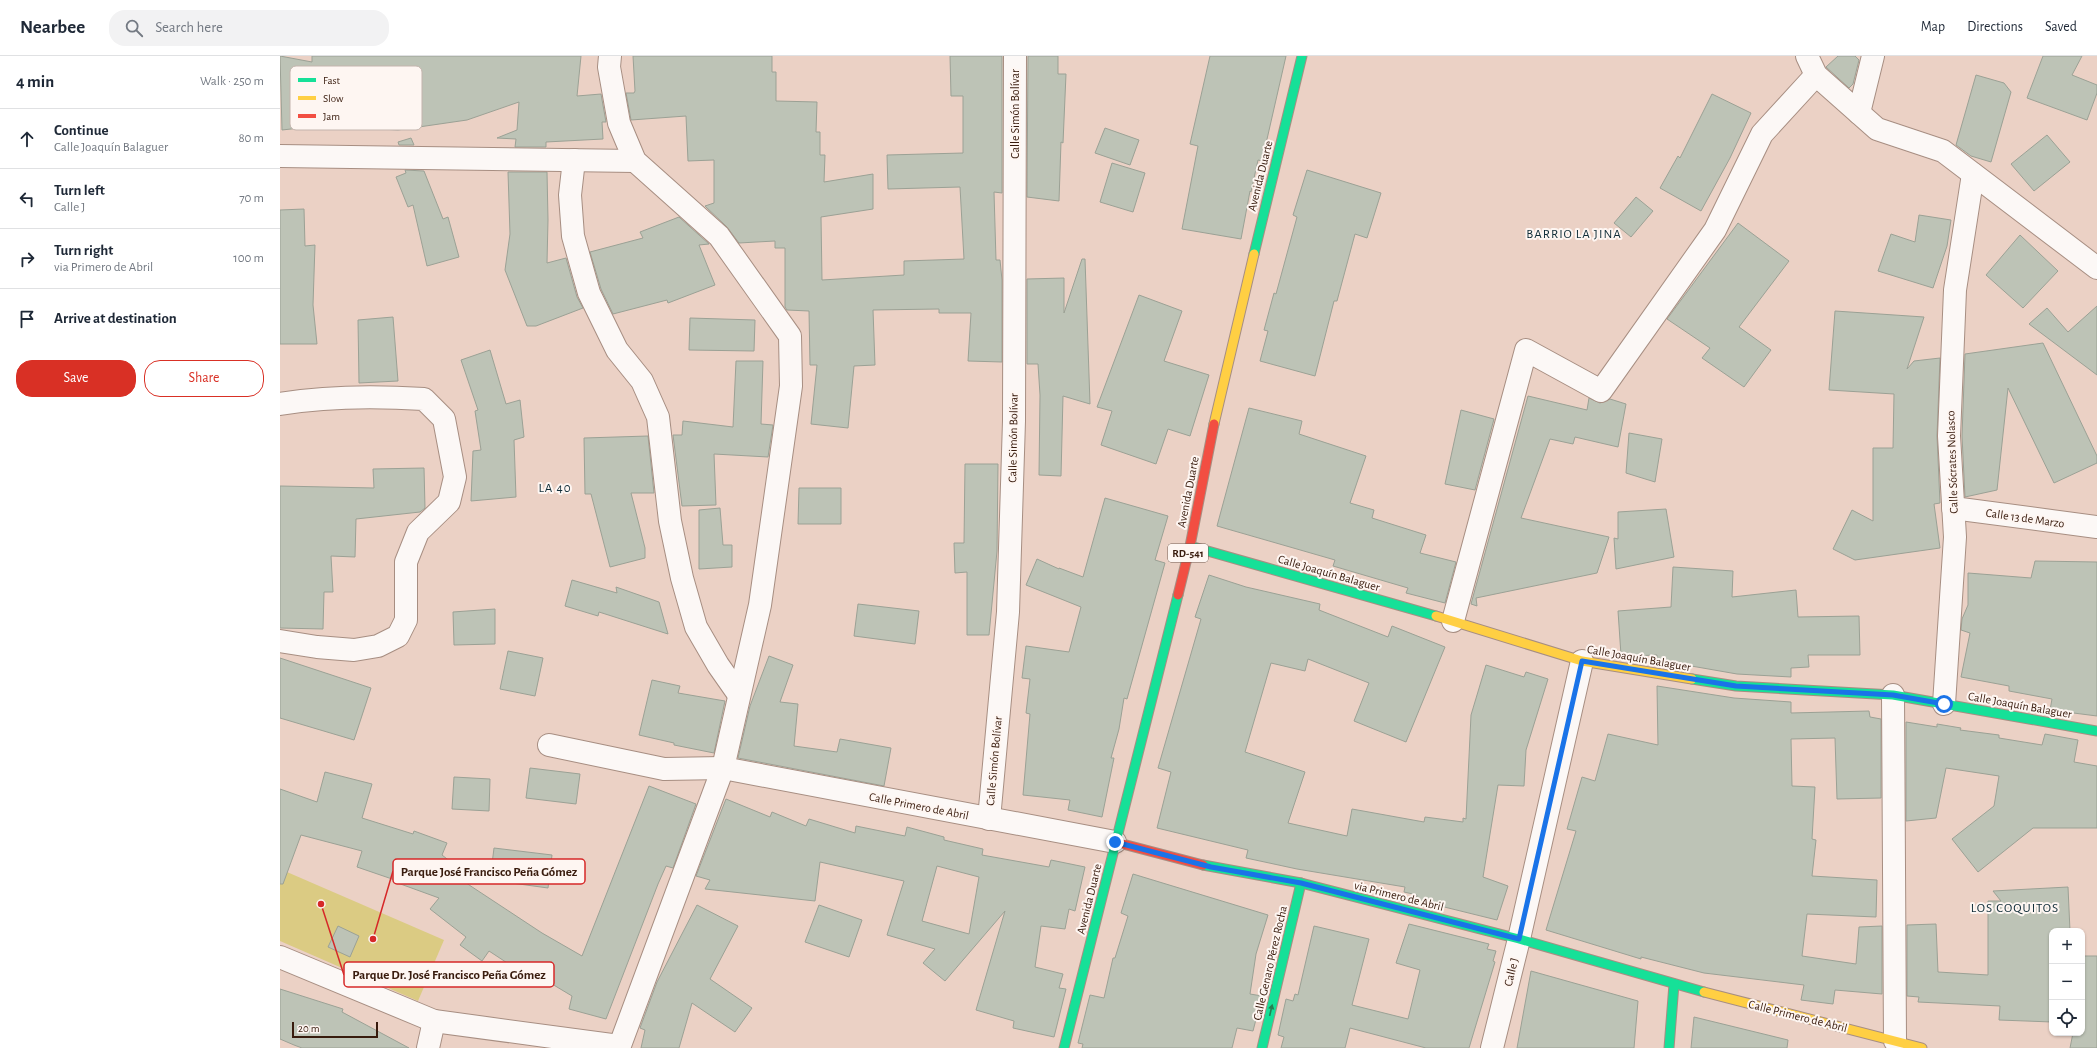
<!DOCTYPE html>
<meta charset="utf-8">
<style>
:root{--surface:#fff;--page:#f2f2f3;--text:#1f2937;--muted:#747a83;--line:#e0e1e3;--accent:#d93025}
body{margin:0;font-family:"Alegreya Sans",sans-serif;background:var(--page);color:var(--text)}
.controls{position:absolute;right:12px;bottom:12px;display:grid;overflow:hidden;border-radius:8px;box-shadow:0 1px 3px #0004}
.controls button{width:36px;height:36px;display:grid;place-items:center;padding:0;border:0;border-bottom:1px solid var(--line);background:var(--surface);color:var(--text);font:20px sans-serif}
.scale{position:absolute;left:12px;bottom:10px;width:86px;box-sizing:border-box;padding-left:4px;border:2px solid #381b0d;border-top:0;font-size:11px;line-height:14px;white-space:nowrap;color:#381b0d;-webkit-text-stroke:3px #fef6f2;paint-order:stroke}
.stop{position:absolute;width:12px;height:12px;margin:-9px;border:3px solid #1a73e8;border-radius:50%;background:#fff}
.stop.end{background:#1a73e8;border-color:#fff;box-shadow:0 1px 4px #0008}
.list{margin:0;padding:0;list-style:none}
h2{display:flex;justify-content:space-between;align-items:center;height:52px;margin:0;padding:0 16px;font-size:17px}
h2 small{font-size:13px;font-weight:400;color:var(--muted)}
.list li{display:grid;grid-template-columns:26px 1fr auto;gap:12px;align-items:center;box-sizing:border-box;height:60px;padding:0 16px;border-top:1px solid var(--line)}
.list b{display:block;font-size:15px;white-space:nowrap}
.list p{margin:0;font-size:13px;white-space:nowrap;color:var(--muted)}
.list em{font-size:13px;font-style:normal;color:var(--muted)}
.actions{display:flex;gap:8px;padding:12px 16px}
.actions a{flex:1;padding:9px 0;border:1px solid var(--accent);border-radius:16px;text-align:center;font-size:14px;color:var(--accent)}
.actions .main{background:var(--accent);color:#fff}
.icon{flex:none;width:22px;height:22px;fill:none;stroke:currentColor;stroke-width:2;stroke-linecap:round;stroke-linejoin:round}
.map{position:relative;flex:none;width:1817px;height:992px;overflow:hidden}
header{display:flex;align-items:center;gap:24px;box-sizing:border-box;height:56px;padding:0 20px;background:var(--surface);border-bottom:1px solid var(--line)}
header strong{font-size:19px}
nav{display:flex;gap:22px;margin-inline-start:auto;font-size:14px}
.search{width:280px;height:36px;background:var(--page);display:flex;align-items:center;gap:10px;box-sizing:border-box;padding:0 14px;border-radius:16px;color:var(--muted);font-size:15px}
main{display:flex}
aside{flex:1;background:var(--surface)}
.map>svg:first-child{display:block}
.green{fill:#dbcb83}
.building{fill:#bdc3b6;stroke:#9ba195;fill-rule:evenodd}
.lines{fill:none;stroke-linecap:round;stroke-linejoin:round}
.street-casing{stroke:#a78e82;stroke-width:24}
.fast-casing{stroke:#a78e82;stroke-width:11}
.slow-casing{stroke:#a78e82;stroke-width:11}
.jam-casing{stroke:#a78e82;stroke-width:11}
.street{stroke:#fcf8f6;stroke-width:22}
.fast{stroke:#16e098;stroke-width:9}
.slow{stroke:#ffcf43;stroke-width:9}
.jam{stroke:#f24e42;stroke-width:9}
.oneway{fill:#277e52}
.route{stroke:#1a73e8;stroke-width:5}
.labels{text-anchor:middle;stroke-width:4;stroke-linejoin:round;paint-order:stroke}
.shield{fill:#fef6f2;stroke:#735d52;stroke-width:1}
.shield-label{font-size:11px;font-weight:bold;fill:#381b0d}
.street-label{font-size:12px;fill:#381b0d;stroke:#fef6f2}
.neighbourhood-label{font-size:13px;letter-spacing:1px;fill:#102d38;stroke:#fef6f2}
.key{fill:#fef6f2;stroke:#c3b4ad;stroke-width:1}
.key-label{font-size:11px;fill:#381b0d}
.leader{fill:none;stroke:#d62828;stroke-width:1.5}
.callout-dot{fill:#d62828;stroke:#fef6f2;stroke-width:1.5}
.callout{fill:#fef6f2;stroke:#d62828;stroke-width:1.5}
.callout-label{font-size:13px;text-anchor:middle;font-weight:bold;fill:#381b0d}
</style>
<header>
<strong>Nearbee</strong>
<div class="search"><svg class="icon" aria-label="search" viewBox="0 0 24 24"><circle cx="10" cy="10" r="6"/><path d="M15 15l6 6"/></svg>Search here</div>
<nav><a>Map</a><a>Directions</a><a>Saved</a></nav>
</header>
<main>
<aside>
<h2>4 min<small>Walk · 250 m</small></h2>
<ul class="list">
<li><svg class="icon" aria-label="ahead" viewBox="0 0 24 24"><path d="M12 20V5M6 11l6-6 6 6"/></svg><div><b>Continue</b><p>Calle Joaquín Balaguer</p></div><em>80 m</em></li>
<li><svg class="icon" aria-label="left" viewBox="0 0 24 24"><path d="M17 20v-9H6M10 6l-5 5 5 5"/></svg><div><b>Turn left</b><p>Calle J</p></div><em>70 m</em></li>
<li><svg class="icon" aria-label="right" viewBox="0 0 24 24"><path d="M7 20v-9h11M14 6l5 5-5 5"/></svg><div><b>Turn right</b><p>via Primero de Abril</p></div><em>100 m</em></li>
<li><svg class="icon" aria-label="arrive" viewBox="0 0 24 24"><path d="M6 21V4h12l-3 4 3 4H6"/></svg><div><b>Arrive at destination</b></div></li>
</ul>
<div class="actions"><a class="main">Save</a><a>Share</a></div>
</aside>
<div class="map">
<svg width="1817" height="992" viewBox="0 0 1817 992">
<rect width="100%" height="100%" fill="#ebd1c5"/>
<!-- green -->
<path class="green" d="M 0,813 L 164,884 L 138,945 L 0,885 Z"/>
<!-- building -->
<g class="building">
<path d="M 0,0 L 32,6 L 32,0 L 301,0 L 297,40 L 321,38 L 326,66 L 322,66 L 323,83 L 266,86 L 266,91 L 235,91 L 236,83 L 217,82 L 237,74 L 239,46 L 187,64 L 118,74 L 83,72 L 83,65 L 2,74 Z"/>
<path d="M 353,0 L 492,0 L 492,16 L 496,16 L 496,45 L 537,46 L 536,76 L 540,76 L 540,99 L 545,99 L 544,126 L 593,118 L 593,153 L 541,161 L 542,224 L 624,219 L 624,205 L 684,203 L 680,131 L 608,133 L 607,99 L 683,97 L 683,40 L 671,40 L 670,0 L 722,0 L 722,137 L 714,136 L 716,204 L 720,204 L 722,224 L 722,306 L 688,305 L 691,257 L 659,257 L 659,253 L 593,254 L 595,309 L 574,310 L 568,372 L 531,368 L 537,309 L 530,309 L 529,255 L 507,254 L 505,251 L 505,192 L 495,192 L 495,185 L 459,187 L 447,171 L 425,150 L 434,147 L 434,104 L 408,105 L 406,60 L 351,64 L 346,37 L 354,37 L 355,35 Z"/>
<path d="M 748,0 L 778,0 L 778,18 L 786,18 L 783,87 L 781,86 L 779,145 L 747,141 Z"/>
<path d="M 930,0 L 1006,0 L 982,105 L 978,104 L 971,136 L 970,135 L 961,183 L 902,173 L 918,90 L 910,88 Z"/>
<path d="M 1558,0 L 1575,0 L 1579,4 L 1573,28 L 1569,32 L 1546,11 Z"/>
<path d="M 1763,0 L 1802,0 L 1792,19 L 1817,29 L 1817,37 L 1807,64 L 1747,42 Z"/>
<path d="M 1696,19 L 1724,27 L 1731,36 L 1711,106 L 1691,100 L 1676,89 Z"/>
<path d="M 1432,38 L 1471,57 L 1450,102 L 1421,155 L 1380,132 L 1398,100 L 1400,102 Z"/>
<path d="M 825,72 L 859,84 L 850,109 L 815,97 Z"/>
<path d="M 1767,79 L 1790,106 L 1754,135 L 1731,108 Z"/>
<path d="M 131,82 L 134,89 L 119,89 L 118,86 Z"/>
<path d="M 832,107 L 865,117 L 853,156 L 820,146 Z"/>
<path d="M 125,114 L 144,115 L 163,163 L 168,161 L 179,201 L 147,210 L 133,149 L 128,151 L 116,121 L 126,117 Z"/>
<path d="M 1027,114 L 1101,137 L 1087,182 L 1075,178 L 1057,245 L 1054,245 L 1035,320 L 980,305 L 988,275 L 984,274 L 994,237 L 996,238 L 1017,161 L 1013,159 Z"/>
<path d="M 228,116 L 267,116 L 268,164 L 267,207 L 286,202 L 297,241 L 303,252 L 256,270 L 247,270 L 225,214 L 230,178 Z"/>
<path d="M 1356,141 L 1373,155 L 1351,181 L 1334,167 Z"/>
<path d="M 24,153 L 25,190 L 35,189 L 33,249 L 37,288 L 0,288 L 0,154 Z"/>
<path d="M 1639,159 L 1671,164 L 1667,190 L 1653,232 L 1598,215 L 1611,178 L 1635,186 Z"/>
<path d="M 399,161 L 429,188 L 419,189 L 435,229 L 388,247 L 387,244 L 333,258 L 321,233 L 310,196 L 363,182 L 360,176 Z"/>
<path d="M 1458,167 L 1509,205 L 1459,271 L 1491,294 L 1464,331 L 1422,302 L 1430,292 L 1387,263 Z"/>
<path d="M 1740,179 L 1778,215 L 1743,252 L 1706,219 Z"/>
<path d="M 802,203 L 805,203 L 810,348 L 783,340 L 781,420 L 759,419 L 760,339 L 758,308 L 747,308 L 747,223 L 784,222 L 784,257 Z"/>
<path d="M 859,239 L 902,255 L 884,305 L 929,319 L 910,380 L 888,373 L 876,408 L 821,389 L 832,355 L 817,351 Z"/>
<path d="M 1817,250 L 1817,319 L 1749,268 L 1767,252 L 1788,276 Z"/>
<path d="M 1555,255 L 1644,261 L 1627,313 L 1634,305 L 1660,302 L 1657,380 L 1660,447 L 1654,448 L 1660,492 L 1575,504 L 1553,493 L 1572,454 L 1593,465 L 1593,392 L 1613,392 L 1614,338 L 1549,334 Z"/>
<path d="M 113,261 L 118,325 L 79,327 L 78,264 Z"/>
<path d="M 410,262 L 475,264 L 474,295 L 409,294 Z"/>
<path d="M 1763,287 L 1817,400 L 1817,407 L 1774,427 L 1728,332 L 1717,434 L 1685,441 L 1682,380 L 1685,298 Z"/>
<path d="M 210,294 L 226,348 L 240,344 L 244,381 L 234,384 L 236,441 L 191,445 L 193,395 L 201,394 L 195,355 L 198,354 L 181,304 Z"/>
<path d="M 456,305 L 483,305 L 481,368 L 493,369 L 488,401 L 434,398 L 436,449 L 402,450 L 393,379 L 402,379 L 403,365 L 453,371 Z"/>
<path d="M 1248,340 L 1307,354 L 1309,342 L 1320,347 L 1330,343 L 1346,348 L 1338,391 L 1295,381 L 1293,388 L 1270,383 L 1241,462 L 1329,481 L 1317,517 L 1196,542 L 1197,550 L 1191,548 Z"/>
<path d="M 969,352 L 1022,365 L 1019,378 L 1086,400 L 1070,447 L 1094,454 L 1092,462 L 1146,479 L 1140,497 L 1176,506 L 1165,547 L 1126,537 L 1128,532 L 1053,510 L 1055,504 L 937,470 Z"/>
<path d="M 1181,354 L 1214,363 L 1195,434 L 1165,428 Z"/>
<path d="M 1349,377 L 1382,383 L 1375,426 L 1346,417 Z"/>
<path d="M 368,380 L 374,437 L 351,437 L 365,492 L 365,502 L 330,511 L 311,438 L 305,438 L 304,382 Z"/>
<path d="M 685,408 L 718,408 L 717,495 L 709,579 L 687,579 L 687,516 L 675,517 L 674,487 L 684,487 Z"/>
<path d="M 144,412 L 145,452 L 140,456 L 76,463 L 75,501 L 51,500 L 53,536 L 44,536 L 43,573 L 0,572 L 0,430 L 94,432 L 93,413 Z"/>
<path d="M 519,432 L 561,432 L 561,468 L 518,468 Z"/>
<path d="M 825,442 L 888,460 L 875,504 L 885,507 L 847,643 L 844,642 L 839,673 L 831,702 L 834,702 L 822,761 L 788,754 L 790,744 L 743,739 L 750,658 L 746,657 L 750,623 L 742,622 L 746,590 L 789,596 L 801,551 L 746,529 L 757,503 L 779,513 L 779,512 L 803,521 Z"/>
<path d="M 440,452 L 443,489 L 452,489 L 452,511 L 419,513 L 419,454 Z"/>
<path d="M 1386,453 L 1394,501 L 1336,513 L 1334,482 L 1338,483 L 1338,456 Z"/>
<path d="M 1755,505 L 1817,506 L 1817,660 L 1770,654 L 1772,643 L 1729,635 L 1729,630 L 1681,621 L 1690,577 L 1681,574 L 1682,563 L 1688,549 L 1688,517 L 1751,522 Z"/>
<path d="M 1393,511 L 1453,515 L 1452,541 L 1516,534 L 1518,561 L 1579,560 L 1580,599 L 1528,599 L 1529,611 L 1511,612 L 1511,621 L 1457,618 L 1377,604 L 1377,599 L 1351,600 L 1341,599 L 1338,555 L 1391,551 Z"/>
<path d="M 929,519 L 966,531 L 1040,548 L 1039,554 L 1108,581 L 1112,570 L 1165,591 L 1126,686 L 1074,665 L 1089,627 L 1028,603 L 1025,615 L 991,607 L 965,696 L 1025,716 L 1008,767 L 1067,780 L 1072,753 L 1144,766 L 1145,761 L 1183,766 L 1183,762 L 1186,763 L 1191,659 L 1206,609 L 1244,621 L 1246,616 L 1268,623 L 1246,694 L 1244,730 L 1218,729 L 1203,821 L 1228,830 L 1217,864 L 1136,844 L 1137,839 L 1124,836 L 1125,831 L 1017,813 L 966,802 L 968,794 L 877,772 L 891,716 L 878,712 L 921,563 L 915,561 Z"/>
<path d="M 292,524 L 337,537 L 336,531 L 379,546 L 388,578 L 319,556 L 318,560 L 285,550 Z"/>
<path d="M 578,548 L 639,555 L 635,588 L 574,580 Z"/>
<path d="M 215,553 L 215,588 L 174,589 L 173,556 Z"/>
<path d="M 228,595 L 263,602 L 255,640 L 220,633 Z"/>
<path d="M 489,600 L 513,609 L 500,646 L 518,648 L 514,690 L 557,696 L 560,683 L 611,692 L 604,730 L 458,702 L 470,650 Z"/>
<path d="M 0,602 L 91,632 L 74,684 L 0,662 Z"/>
<path d="M 372,624 L 400,630 L 398,637 L 445,645 L 434,697 L 394,689 L 394,687 L 359,679 Z"/>
<path d="M 1377,630 L 1454,642 L 1511,646 L 1511,657 L 1589,655 L 1590,661 L 1601,663 L 1601,742 L 1557,743 L 1555,682 L 1511,683 L 1512,730 L 1535,731 L 1532,783 L 1536,784 L 1532,820 L 1597,824 L 1596,861 L 1527,858 L 1522,900 L 1576,908 L 1579,871 L 1602,870 L 1602,938 L 1555,934 L 1553,948 L 1521,944 L 1524,929 L 1424,917 L 1361,901 L 1361,903 L 1266,874 L 1296,775 L 1287,773 L 1302,721 L 1315,725 L 1328,678 L 1378,689 Z"/>
<path d="M 1626,666 L 1657,671 L 1657,668 L 1681,672 L 1680,674 L 1719,679 L 1719,682 L 1762,689 L 1765,678 L 1798,684 L 1794,706 L 1817,710 L 1817,772 L 1753,772 L 1698,816 L 1672,783 L 1714,750 L 1719,720 L 1666,712 L 1656,762 L 1626,765 Z"/>
<path d="M 250,712 L 300,718 L 296,748 L 246,742 Z"/>
<path d="M 45,716 L 92,728 L 82,762 L 133,778 L 134,775 L 167,787 L 162,799 L 190,821 L 174,819 L 262,877 L 302,900 L 369,730 L 416,748 L 393,812 L 386,810 L 378,828 L 326,963 L 289,953 L 292,940 L 247,913 L 244,918 L 209,895 L 202,905 L 180,889 L 186,881 L 150,853 L 159,842 L 115,826 L 115,824 L 77,811 L 82,795 L 21,779 L 3,828 L 0,828 L 0,733 L 37,746 Z"/>
<path d="M 174,721 L 210,723 L 209,755 L 172,753 Z"/>
<path d="M 446,743 L 490,761 L 492,756 L 526,770 L 529,763 L 575,777 L 576,770 L 625,780 L 627,771 L 664,781 L 664,784 L 703,793 L 702,799 L 769,811 L 771,804 L 805,811 L 795,855 L 789,853 L 785,873 L 761,870 L 755,911 L 783,918 L 779,932 L 786,933 L 774,981 L 733,972 L 734,965 L 696,954 L 725,855 L 665,925 L 643,907 L 655,893 L 607,879 L 624,825 L 540,806 L 535,845 L 425,833 L 430,824 L 416,820 ZM 657,810 L 699,821 L 689,878 L 642,865 Z"/>
<path d="M 214,792 L 272,799 L 268,832 L 210,824 Z"/>
<path d="M 853,818 L 988,859 L 976,898 L 970,938 L 982,940 L 973,975 L 957,972 L 952,992 L 802,992 L 803,988 L 798,987 L 810,939 L 824,942 L 833,902 L 835,902 L 848,860 L 841,857 Z"/>
<path d="M 1788,831 L 1790,875 L 1772,875 L 1772,966 L 1719,964 L 1720,950 L 1638,946 L 1639,941 L 1627,940 L 1627,869 L 1656,868 L 1658,916 L 1708,919 L 1708,845 L 1721,845 L 1713,835 Z"/>
<path d="M 417,849 L 458,870 L 430,923 L 472,952 L 455,976 L 412,947 L 399,992 L 361,992 L 365,974 L 360,972 L 377,926 Z"/>
<path d="M 539,849 L 582,864 L 569,901 L 525,886 Z"/>
<path d="M 1129,868 L 1209,888 L 1207,893 L 1216,895 L 1213,905 L 1215,906 L 1189,992 L 1146,992 L 1070,972 L 1065,992 L 1001,992 L 1004,981 L 998,979 L 1006,943 L 1013,945 L 1015,938 L 1018,939 L 1034,870 L 1089,883 L 1072,949 L 1128,963 L 1140,914 L 1116,907 Z"/>
<path d="M 58,870 L 79,880 L 70,901 L 48,891 Z"/>
<path d="M 1802,900 L 1817,900 L 1817,992 L 1790,992 L 1793,977 L 1802,977 Z"/>
<path d="M 1251,915 L 1358,945 L 1354,992 L 1237,992 Z"/>
<path d="M 0,933 L 63,953 L 62,956 L 129,992 L 22,992 L 14,989 L 0,983 Z"/>
<path d="M 1414,961 L 1508,984 L 1507,992 L 1411,992 Z"/>
</g>
<g class="lines">
<!-- street casing -->
<g class="street-casing">
<g id="street">
<path d="M 330,0 L 329,11 L 339,67 L 355,105 L 439,180 L 510,280 L 511,330 L 480,549 L 443,712 L 339,992"/>
<path d="M 1527,0 L 1536,19 L 1597,73 L 1663,95 L 1817,212"/>
<path d="M 1579,57 L 1593,0"/>
<path d="M 0,100 L 355,105"/>
<path d="M 294,104 L 290,139 L 293,180 L 309,237 L 337,294 L 362,325 L 378,361 L 390,465 L 402,522 L 416,571 L 438,609 L 459,639"/>
<path d="M 0,348 C 47,340 96,340 144,343 L 164,363 L 175,421 L 169,446 L 138,476 L 126,506 L 126,564 L 118,580 L 98,590 L 74,594 L 37,591 L 0,585"/>
<path d="M 1673,452 L 1817,471"/>
<path d="M 1173,565 L 1246,294 L 1321,335 L 1435,174 L 1482,78 L 1536,19"/>
<path d="M 1613,639 L 1615,985"/>
<path d="M 1664,648 L 1675,481 L 1669,380 L 1675,234 L 1693,118"/>
<path d="M 269,689 L 384,713 L 443,712 L 835,786"/>
<path d="M 709,763 L 728,556 L 734,365 L 735,0"/>
<path d="M 0,901 L 154,965 L 339,990"/>
<path d="M 148,992 L 154,965"/>
<path d="M 1212,992 L 1239,883 L 1302,605"/>
</g>
</g>
<!-- fast casing -->
<g class="fast-casing">
<g id="fast">
<path d="M 974,198 L 1022,0"/>
<path d="M 910,490 L 1156,560"/>
<path d="M 1412,623 L 1456,630 L 1613,639 L 1817,675"/>
<path d="M 923,809 L 1021,827 L 982,992"/>
<path d="M 1021,827 L 1239,883 L 1424,936"/>
<path d="M 784,992 L 898,539"/>
<path d="M 1389,992 L 1394,928"/>
</g>
</g>
<!-- slow casing -->
<g class="slow-casing">
<g id="slow">
<path d="M 934,368 L 974,198"/>
<path d="M 1156,560 L 1302,605 L 1412,623"/>
<path d="M 1424,936 L 1642,992"/>
</g>
</g>
<!-- jam casing -->
<g class="jam-casing">
<g id="jam">
<path d="M 898,539 L 910,490 L 934,368"/>
<path d="M 835,786 L 923,809"/>
</g>
</g>
<!-- street -->
<use href="#street" class="street"/>
<!-- fast -->
<use href="#fast" class="fast"/>
<!-- slow -->
<use href="#slow" class="slow"/>
<!-- jam -->
<use href="#jam" class="jam"/>
</g>
<!-- one-way arrows -->
<defs><path id="oneway-solid" d="M-6-.8H1V-3.2L6.5 0L1 3.2V.8H-6Z"/></defs>
<use class="oneway" href="#oneway-solid" transform="translate(991 954) rotate(-77)"/>
<g class="lines">
<!-- route -->
<path class="route" d="M 835,786 L 931,811 L 1021,827 L 1239,883 L 1302,605 L 1456,630 L 1613,639 L 1664,648"/>
</g>
<g class="labels">
<!-- shield labels -->
<rect class="shield" x="888" y="488" width="40" height="18" rx="3"/>
<g class="shield-label">
<text x="908" y="501">RD-541</text>
</g>
<!-- street labels -->
<g class="street-label">
<text transform="translate(735 58) rotate(-90)" y="4">Calle Simón Bolívar</text>
<text transform="translate(980 120) rotate(-76)" y="4">Avenida Duarte</text>
<text transform="translate(733 382) rotate(-89)" y="4">Calle Simón Bolívar</text>
<text transform="translate(1672 406) rotate(-92)" y="4">Calle Sócrates Nolasco</text>
<text transform="translate(908 436) rotate(-79)" y="4">Avenida Duarte</text>
<text transform="translate(1745 462) rotate(8)" y="4">Calle 13 de Marzo</text>
<text transform="translate(1049 517) rotate(16)" y="4">Calle Joaquín Balaguer</text>
<text transform="translate(1359 602) rotate(10)" y="4">Calle Joaquín Balaguer</text>
<text transform="translate(1740 649) rotate(10)" y="4">Calle Joaquín Balaguer</text>
<text transform="translate(714 705) rotate(-85)" y="4">Calle Simón Bolívar</text>
<text transform="translate(639 750) rotate(11)" y="4">Calle Primero de Abril</text>
<text transform="translate(1119 840) rotate(14)" y="4">via Primero de Abril</text>
<text transform="translate(809 843) rotate(-76)" y="4">Avenida Duarte</text>
<text transform="translate(990 907) rotate(-77)" y="4">Calle Genaro Pérez Rocha</text>
<text transform="translate(1231 916) rotate(-76)" y="4">Calle J</text>
<text transform="translate(1518 960) rotate(14)" y="4">Calle Primero de Abril</text>
</g>
<!-- neighbourhood labels -->
<g class="neighbourhood-label">
<text x="1294" y="182">BARRIO LA JINA</text>
<text x="275" y="436">LA 40</text>
<text x="1735" y="856">LOS COQUITOS</text>
</g>
</g>
<!-- legend -->
<rect x="10" y="10" width="132" height="64" rx="6" class="key"/>
<rect x="18" y="22" width="18" height="4" fill="#16e098"/>
<rect x="18" y="40" width="18" height="4" fill="#ffcf43"/>
<rect x="18" y="58" width="18" height="4" fill="#f24e42"/>
<g class="key-label">
<text x="43" y="28">Fast</text>
<text x="43" y="46">Slow</text>
<text x="43" y="64">Jam</text>
</g>
<!-- callouts -->
<path class="leader" d="M93 883L113 815M41 848L64 919"/>
<g class="callout-dot">
<circle cx="93" cy="883" r="4"/>
<circle cx="41" cy="848" r="4"/>
</g>
<g class="callout">
<rect x="113" y="803" width="192" height="25" rx="4"/>
<rect x="64" y="906" width="210" height="25" rx="4"/>
</g>
<g class="callout-label">
<text x="209" y="820">Parque José Francisco Peña Gómez</text>
<text x="169" y="923">Parque Dr. José Francisco Peña Gómez</text>
</g>
</svg>
<div class="controls">
<button>+</button>
<button>−</button>
<button><svg class="icon" aria-label="locate" viewBox="0 0 24 24"><circle cx="12" cy="12" r="6"/><path d="M12 2v4M12 18v4M2 12h4M18 12h4"/></svg></button>
</div>
<div class="scale">20 m</div>
<div class="stop" style="left:1664px;top:648px"></div>
<div class="stop end" style="left:835px;top:786px"></div>
</div>
</main>
